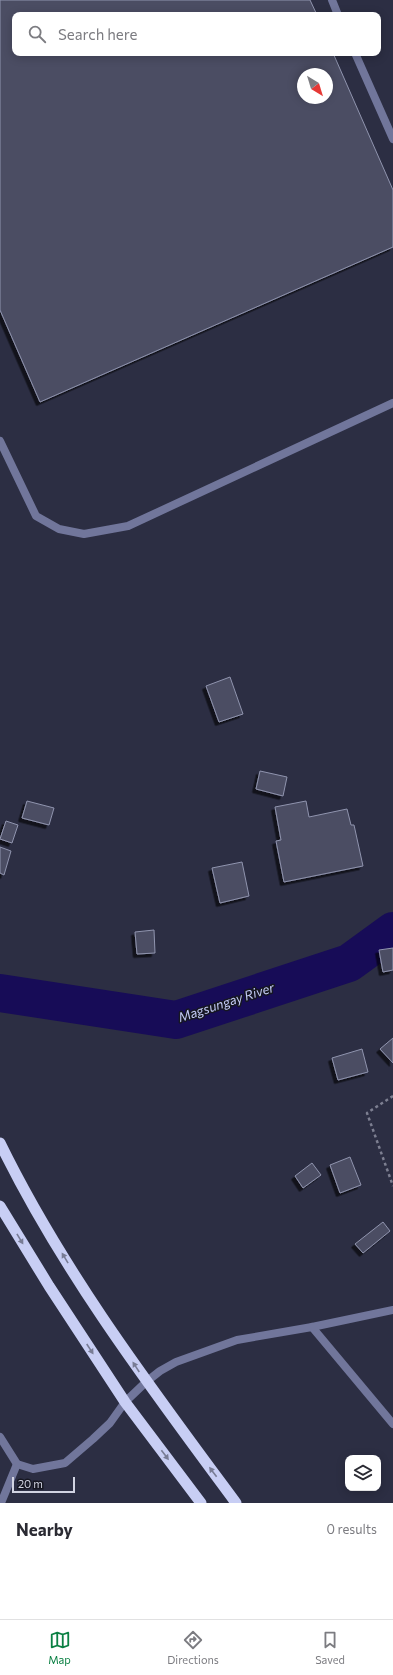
<!DOCTYPE html>
<style>
:root{--surface:#fff;--page:#f7f7f7;--text:#2b2b33;--muted:#7c7c81;--line:#e1e1e2;--accent:#0b8043}
body{margin:0;font-family:Commissioner,sans-serif;background:var(--page);color:var(--text)}
.controls{position:absolute;right:12px;bottom:12px;display:grid;overflow:hidden;border-radius:8px;box-shadow:0 2px 10px #0003}
.controls button{width:36px;height:36px;display:grid;place-items:center;padding:0;border:0;border-bottom:1px solid var(--line);background:var(--surface);color:var(--text);font:20px sans-serif}
.compass{position:absolute;left:297px;top:68px;width:36px;height:36px;border-radius:50%;background:var(--surface);box-shadow:0 2px 10px #0003;rotate:142deg}
.scale{position:absolute;left:12px;bottom:10px;width:63px;box-sizing:border-box;padding-left:4px;border:2px solid #d1d3e1;border-top:0;font-size:11px;line-height:14px;white-space:nowrap;color:#d1d3e1;-webkit-text-stroke:3px #161721;paint-order:stroke}
.list{margin:0;padding:0;list-style:none}
h2{display:flex;justify-content:space-between;align-items:center;height:52px;margin:0;padding:0 16px;font-size:17px}
h2 small{font-size:13px;font-weight:400;color:var(--muted)}
.icon{flex:none;width:22px;height:22px;fill:none;stroke:currentColor;stroke-width:2;stroke-linecap:round;stroke-linejoin:round}
.map{position:relative;flex:none;width:393px;height:1503px;overflow:hidden}
.search{position:absolute;background:var(--surface);box-shadow:0 2px 10px #0003;left:12px;right:12px;top:12px;height:44px;display:flex;align-items:center;gap:10px;box-sizing:border-box;padding:0 14px;border-radius:8px;color:var(--muted);font-size:15px}
.sheet{height:116px;background:var(--surface)}
nav{display:flex;justify-content:space-around;align-items:center;box-sizing:border-box;height:56px;border-top:1px solid var(--line);background:var(--surface);font-size:11px;color:var(--muted)}
nav a{display:grid;justify-items:center;gap:2px}
nav .on{color:var(--accent)}
.map>svg:first-child{display:block}
.lines{fill:none;stroke-linecap:round;stroke-linejoin:round}
.river{stroke:#170c57;stroke-width:38}
.building{fill:#4b4e64;stroke:#9094ae;fill-rule:evenodd;filter:url(#shadow)}
.path{stroke:#7d7f91;stroke-width:2.5;stroke-dasharray:3 3;stroke-linecap:butt}
.service{stroke:#71769b;stroke-width:8}
.minor{stroke:#71769b;stroke-width:8}
.trunk{stroke:#c8cef4;stroke-width:11}
.oneway{fill:#787c95}
.labels{text-anchor:middle;stroke-width:3;stroke-linejoin:round;paint-order:stroke}
.water-label{font-size:13px;font-style:italic;fill:#c4cbf7;stroke:#161721}
</style>
<div class="map">
<svg width="393" height="1503" viewBox="0 0 393 1503">
<defs>
<filter id="shadow"><feDropShadow dx="-3.5" dy="3.5" stdDeviation="0" flood-color="#0009"/></filter>
</defs>
<rect width="100%" height="100%" fill="#2c2e43"/>
<g class="lines">
<!-- river -->
<path class="river" d="M 0,993 L 176,1020 L 349,963 L 393,931"/>
</g>
<!-- building -->
<g class="building">
<path d="M 0,0 L 310,0 L 317,15 L 15,15 L 15,53 L 333,53 L 393,190 L 393,247 L 40,402 L 0,310 ZM 303,74 L 327,74 L 327,98 L 303,98 Z"/>
<path d="M 230,677 L 243,714 L 219,722 L 206,686 Z"/>
<path d="M 260,771 L 287,777 L 283,796 L 256,789 Z"/>
<path d="M 27,801 L 54,808 L 49,825 L 22,818 Z"/>
<path d="M 306,801 L 309,817 L 347,809 L 351,825 L 354,825 L 363,866 L 284,882 L 276,841 L 281,840 L 275,807 Z"/>
<path d="M 6,821 L 18,825 L 12,843 L 0,839 Z"/>
<path d="M 0,847 L 11,851 L 4,875 L 0,873 Z"/>
<path d="M 242,862 L 249,896 L 220,903 L 212,868 Z"/>
<path d="M 154,930 L 155,953 L 137,954 L 135,932 Z"/>
<path d="M 393,948 L 393,970 L 383,972 L 379,950 Z"/>
<path d="M 393,1038 L 393,1063 L 380,1049 Z"/>
<path d="M 362,1049 L 368,1072 L 338,1080 L 332,1058 Z"/>
<path d="M 350,1157 L 361,1185 L 340,1193 L 330,1165 Z"/>
<path d="M 312,1163 L 321,1175 L 303,1188 L 295,1176 Z"/>
<path d="M 383,1222 L 390,1231 L 363,1253 L 355,1244 Z"/>
</g>
<g class="lines">
<!-- path -->
<path class="path" d="M 393,1096 L 367,1113 L 393,1186"/>
<!-- service -->
<g class="service">
<path d="M 332,0 L 338,15"/>
<path d="M 355,53 L 393,139"/>
<path d="M 0,441 L 36,516 L 59,529 L 84,534 L 128,526 L 393,403"/>
</g>
<!-- minor -->
<g class="minor">
<path d="M 312,1327 L 393,1424"/>
<path d="M 0,1437 L 17,1464 L 33,1469 L 65,1463 L 93,1439 L 110,1423 L 125,1402 L 146,1382 L 160,1371 L 176,1362 L 237,1340 L 312,1327 L 393,1310"/>
<path d="M 1,1503 L 17,1464"/>
</g>
<!-- trunk -->
<g class="trunk">
<path d="M 0,1143 C 63,1272 151,1388 236,1503"/>
<path d="M 0,1206 L 49,1286 L 125,1402 L 201,1503"/>
</g>
</g>
<!-- one-way arrows -->
<defs><path id="oneway-solid" d="M-6-.8H1V-3.2L6.5 0L1 3.2V.8H-6Z"/></defs>
<g class="oneway">
<use href="#oneway-solid" transform="translate(20 1239) rotate(59)"/>
<use href="#oneway-solid" transform="translate(65 1258) rotate(-121)"/>
<use href="#oneway-solid" transform="translate(90 1349) rotate(57)"/>
<use href="#oneway-solid" transform="translate(136 1367) rotate(-123)"/>
<use href="#oneway-solid" transform="translate(165 1455) rotate(53)"/>
<use href="#oneway-solid" transform="translate(213 1472) rotate(-127)"/>
</g>
<g class="labels">
<!-- water labels -->
<g class="water-label">
<text transform="translate(226 1002) rotate(-18)" y="5">Magsungay River</text>
</g>
</g>
</svg>
<div class="controls">
<button><svg class="icon" aria-label="layers" viewBox="0 0 24 24"><path d="M12 4l9 5-9 5-9-5zM3 14l9 5 9-5"/></svg></button>
</div>
<svg class="compass" viewBox="-18 -18 36 36"><path d="M0-13l5 13h-10z" fill="#e53935"/><path d="M0 13l5-13h-10z" fill="#7c7c81"/></svg>
<div class="scale">20 m</div>
<div class="search"><svg class="icon" aria-label="search" viewBox="0 0 24 24"><circle cx="10" cy="10" r="6"/><path d="M15 15l6 6"/></svg>Search here</div>
</div>
<section class="sheet">
<h2>Nearby<small>0 results</small></h2>
<ul class="list">
</ul>
</section>
<nav>
<a class="on"><svg class="icon" aria-label="map" viewBox="0 0 24 24"><path d="M3 6l6-2 6 2 6-2v14l-6 2-6-2-6 2zM9 4v14M15 6v14"/></svg>Map</a>
<a><svg class="icon" aria-label="directions" viewBox="0 0 24 24"><path d="M12 3l9 9-9 9-9-9zM9 14v-3h6M13 9l2 2-2 2"/></svg>Directions</a>
<a><svg class="icon" aria-label="saved" viewBox="0 0 24 24"><path d="M7 4h10v16l-5-4-5 4z"/></svg>Saved</a>
</nav>
